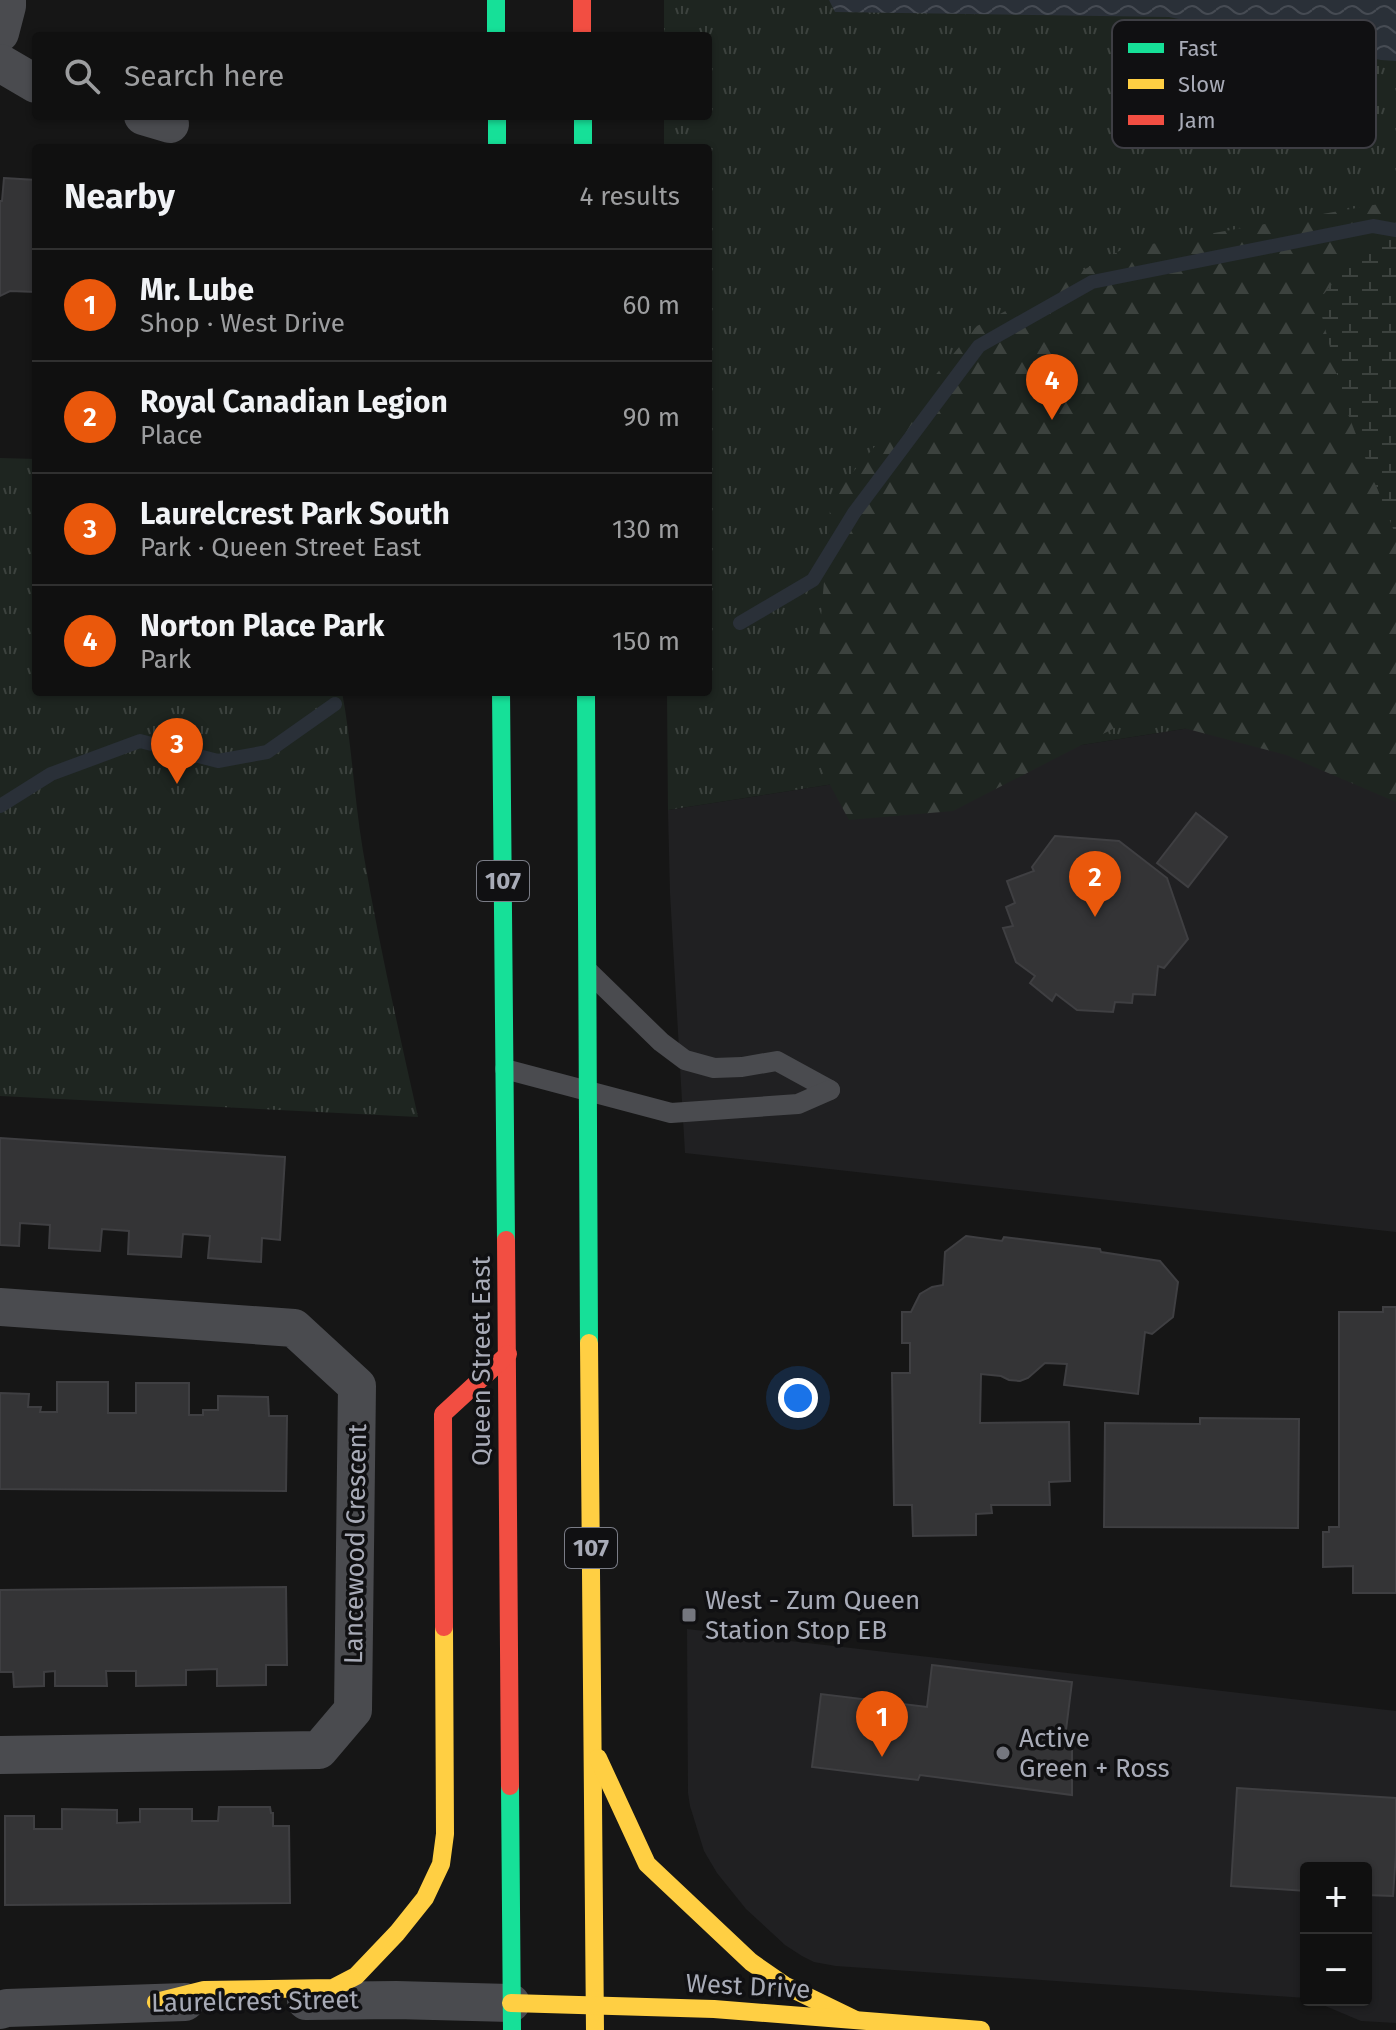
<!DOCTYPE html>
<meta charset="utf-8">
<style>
:root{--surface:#101010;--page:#1e1e1e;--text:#f1f3f6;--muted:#9c9d9f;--line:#303030;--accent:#ea580c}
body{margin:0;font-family:"Fira Sans",sans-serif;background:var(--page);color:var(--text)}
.controls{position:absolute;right:24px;bottom:24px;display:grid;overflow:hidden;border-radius:8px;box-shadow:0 2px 6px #0004}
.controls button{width:72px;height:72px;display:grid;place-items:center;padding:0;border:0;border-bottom:2px solid var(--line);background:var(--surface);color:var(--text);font:40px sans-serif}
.you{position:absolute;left:798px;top:1398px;width:28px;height:28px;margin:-20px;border:6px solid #fff;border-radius:50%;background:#1a73e8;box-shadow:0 0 0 12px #1a73e833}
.badge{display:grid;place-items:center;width:52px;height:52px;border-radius:50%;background:var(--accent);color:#fff;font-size:26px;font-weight:700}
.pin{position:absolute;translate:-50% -66px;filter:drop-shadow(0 2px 4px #0008)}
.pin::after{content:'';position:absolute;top:42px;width:28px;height:24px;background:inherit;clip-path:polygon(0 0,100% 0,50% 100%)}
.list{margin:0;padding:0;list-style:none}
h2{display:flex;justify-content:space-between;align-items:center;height:104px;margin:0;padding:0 32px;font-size:34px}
h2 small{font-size:26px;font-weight:400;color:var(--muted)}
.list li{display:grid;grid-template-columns:52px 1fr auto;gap:24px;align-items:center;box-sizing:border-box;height:112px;padding:0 32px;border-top:2px solid var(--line)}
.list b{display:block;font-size:30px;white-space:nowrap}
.list p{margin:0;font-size:26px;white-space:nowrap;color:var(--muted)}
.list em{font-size:26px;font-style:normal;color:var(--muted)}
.icon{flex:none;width:44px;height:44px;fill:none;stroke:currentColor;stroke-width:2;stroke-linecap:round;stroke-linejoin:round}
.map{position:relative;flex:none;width:1396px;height:2030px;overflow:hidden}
.search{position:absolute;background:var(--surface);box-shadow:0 2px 6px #0004;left:32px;top:32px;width:680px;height:88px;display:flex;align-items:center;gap:20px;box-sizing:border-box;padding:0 28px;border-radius:8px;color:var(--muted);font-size:30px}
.panel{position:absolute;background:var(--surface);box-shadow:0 2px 6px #0004;left:32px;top:144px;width:680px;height:552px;border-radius:8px}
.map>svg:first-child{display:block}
.built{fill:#202022}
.grass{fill:url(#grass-tufts)}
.forest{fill:url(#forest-firs)}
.wetland{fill:url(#wetland-marsh)}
.water{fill:url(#water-waves)}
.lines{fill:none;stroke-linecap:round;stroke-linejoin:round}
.stream{stroke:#2a3038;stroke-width:14}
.building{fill:#343436;stroke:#3f3f42;stroke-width:2}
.lane{stroke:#4a4b4f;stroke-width:20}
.street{stroke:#4a4b4f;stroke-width:38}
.fast{stroke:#16e098;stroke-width:18}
.slow{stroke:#ffcf43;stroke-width:18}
.jam{stroke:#f24e42;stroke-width:18}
.poi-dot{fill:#75777f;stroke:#101012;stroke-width:3}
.labels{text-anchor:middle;stroke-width:7;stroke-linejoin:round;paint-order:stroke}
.shield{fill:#101012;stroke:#7a7c86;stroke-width:2}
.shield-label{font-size:24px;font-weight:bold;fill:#a8abb7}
.street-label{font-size:26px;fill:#a8abb7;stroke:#101012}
.poi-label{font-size:26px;fill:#a8abb7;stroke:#101012;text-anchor:start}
.key{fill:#101012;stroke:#3e3e44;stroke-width:2}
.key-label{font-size:22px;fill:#a8abb7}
</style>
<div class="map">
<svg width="1396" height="2030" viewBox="0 0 1396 2030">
<defs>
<pattern id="grass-tufts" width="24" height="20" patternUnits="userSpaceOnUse" patternTransform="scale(2)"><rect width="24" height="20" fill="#1e2520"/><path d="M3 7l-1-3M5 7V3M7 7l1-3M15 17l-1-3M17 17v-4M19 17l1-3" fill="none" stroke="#3c423e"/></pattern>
<pattern id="forest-firs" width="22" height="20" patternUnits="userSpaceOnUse" patternTransform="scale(2)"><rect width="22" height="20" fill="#1e2520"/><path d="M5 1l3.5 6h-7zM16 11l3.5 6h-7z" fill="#3c423e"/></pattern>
<pattern id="wetland-marsh" width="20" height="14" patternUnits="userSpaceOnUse" patternTransform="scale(2)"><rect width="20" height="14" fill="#1e2520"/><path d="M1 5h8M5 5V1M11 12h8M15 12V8" fill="none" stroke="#3c423e"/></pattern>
<pattern id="water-waves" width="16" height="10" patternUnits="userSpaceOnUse" patternTransform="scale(2)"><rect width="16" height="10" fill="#2a3038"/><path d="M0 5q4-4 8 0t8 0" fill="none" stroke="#464b53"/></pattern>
</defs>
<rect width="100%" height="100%" fill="#161616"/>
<!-- built -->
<g class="built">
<path d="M 1215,724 L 1396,731 L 1396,1232 L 685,1153 L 670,893 L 668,810 Z"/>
<path d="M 687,1629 L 1396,1711 L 1396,2023 L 1361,2021 L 1311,2000 L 1366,2000 L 1366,1868 L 1306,1868 L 1306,1998 L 836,1966 L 814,1962 L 802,1956 L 785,1945 L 746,1909 L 717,1873 L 704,1851 L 690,1806 L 688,1793 Z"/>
</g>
<!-- grass -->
<g class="grass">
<path d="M 664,0 L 1396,0 L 1396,731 L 1215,724 L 668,810 L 667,692 L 708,692 L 708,148 L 664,148 L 664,116 L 708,116 L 708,36 L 664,36 Z"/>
<path d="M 0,458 L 36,459 L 36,692 L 342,692 C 352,745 354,798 363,851 C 378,940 398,1028 418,1117 L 0,1096 Z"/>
</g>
<!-- forest -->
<path class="forest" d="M 1396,201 L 1396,802 L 1286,755 L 1138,716 L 953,811 L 849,820 L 810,748 L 831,498 L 977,326 L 1123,249 Z"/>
<!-- wetland -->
<path class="wetland" d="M 1396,236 L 1396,536 L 1346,409 L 1318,301 L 1367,243 Z"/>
<!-- water -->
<path class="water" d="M 829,0 L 1396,0 L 1396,61 L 1381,60 L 1169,17 L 835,12 Z"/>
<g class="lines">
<!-- stream -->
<g class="stream">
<path d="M 740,623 L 813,580 L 854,513 L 979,346 L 1092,282 L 1373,226 L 1396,230"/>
<path d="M 0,806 L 51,774 L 140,741 L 218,761 L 267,752 L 335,704"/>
</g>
</g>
<!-- building -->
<g class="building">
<path d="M 4,178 L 36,180 L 36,292 L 10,291 L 0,296 L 0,201 L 2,201 Z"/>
<path d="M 1196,813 L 1227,837 L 1188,887 L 1157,863 Z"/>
<path d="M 1055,836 L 1119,841 L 1167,878 L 1188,939 L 1164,968 L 1158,966 L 1155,995 L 1133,994 L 1132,1003 L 1115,1002 L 1113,1012 L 1077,1010 L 1056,994 L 1052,1001 L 1030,983 L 1035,976 L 1016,962 L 1003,928 L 1013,926 L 1006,907 L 1015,903 L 1007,881 L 1034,871 L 1032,867 Z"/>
<path d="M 0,1138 L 285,1157 L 280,1240 L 262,1238 L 261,1262 L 208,1258 L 210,1236 L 183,1234 L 181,1257 L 128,1254 L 129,1231 L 102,1229 L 100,1251 L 49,1248 L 50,1225 L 20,1223 L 19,1246 L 0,1245 Z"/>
<path d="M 966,1236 L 1002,1241 L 1004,1237 L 1100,1249 L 1101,1252 L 1160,1261 L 1178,1282 L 1173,1317 L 1152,1334 L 1145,1332 L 1138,1394 L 1064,1385 L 1067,1364 L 1045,1363 L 1028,1378 L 1020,1381 L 1009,1380 L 1001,1376 L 981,1374 L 980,1423 L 1069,1422 L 1070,1481 L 1049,1482 L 1050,1505 L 991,1505 L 992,1513 L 976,1514 L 976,1535 L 913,1536 L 912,1505 L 894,1505 L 892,1373 L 910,1373 L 910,1343 L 902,1343 L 902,1312 L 911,1312 L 920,1294 L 932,1287 L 943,1285 L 945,1252 Z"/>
<path d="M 1383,1307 L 1396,1307 L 1396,1593 L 1353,1593 L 1353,1566 L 1323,1567 L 1323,1532 L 1329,1532 L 1329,1527 L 1339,1527 L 1339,1312 L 1383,1312 Z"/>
<path d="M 57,1382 L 108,1382 L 108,1413 L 136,1413 L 136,1383 L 189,1383 L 189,1415 L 203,1415 L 203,1410 L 218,1410 L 218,1396 L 268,1397 L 269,1416 L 287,1416 L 286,1491 L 0,1489 L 0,1393 L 29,1394 L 28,1407 L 41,1407 L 40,1412 L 57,1412 Z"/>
<path d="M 1200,1418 L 1299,1419 L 1298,1528 L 1104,1527 L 1105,1423 L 1200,1424 Z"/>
<path d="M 286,1587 L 287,1665 L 266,1665 L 266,1685 L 217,1686 L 217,1669 L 186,1670 L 186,1685 L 136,1686 L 136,1671 L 106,1671 L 107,1686 L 55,1686 L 55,1671 L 44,1672 L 44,1686 L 14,1687 L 13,1672 L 0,1672 L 0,1590 Z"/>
<path d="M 932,1665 L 1072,1682 L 1065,1738 L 1072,1738 L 1072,1795 L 920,1775 L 918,1780 L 812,1767 L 821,1694 L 927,1707 Z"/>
<path d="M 1237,1788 L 1396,1798 L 1396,1853 L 1393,1896 L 1366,1895 L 1366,1868 L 1306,1868 L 1306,1891 L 1231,1886 Z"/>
<path d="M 219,1807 L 270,1807 L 271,1813 L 273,1813 L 273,1826 L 289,1826 L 290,1903 L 5,1905 L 5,1816 L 34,1816 L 34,1829 L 62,1829 L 62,1809 L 117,1810 L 117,1823 L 140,1822 L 140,1809 L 192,1809 L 192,1821 L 218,1821 Z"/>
</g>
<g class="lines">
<!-- lane -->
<g class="lane">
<path d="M 589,972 L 661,1042 L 685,1060 L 714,1068 L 742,1067 L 777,1061 L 830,1090"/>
<path d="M 505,1069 L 671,1113 L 798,1104 L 830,1090"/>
</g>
<!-- street -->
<g class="street">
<path d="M 0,33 L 7,6 L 7,0"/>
<path d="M 0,63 L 36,84"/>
<path d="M 143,116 L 170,124"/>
<path d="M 0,1307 L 294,1328 L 357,1386 L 353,1710 L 319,1750 L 0,1755"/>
<path d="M 306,2001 L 396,2000 L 511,2003"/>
<path d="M 0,2010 L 7,2008 L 185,2002"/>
</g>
<!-- fast -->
<g class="fast">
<path d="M 496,0 L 496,36"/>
<path d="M 497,116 L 497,148"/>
<path d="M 583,116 L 583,148"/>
<path d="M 501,692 L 506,1240"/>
<path d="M 586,692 L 589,1343"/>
<path d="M 510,1786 L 512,2030"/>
</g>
<!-- slow -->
<g class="slow">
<path d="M 589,1343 L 595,2030"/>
<path d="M 598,1758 L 647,1864 L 751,1962 L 784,1985 L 854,2019"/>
<path d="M 156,2002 L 204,1990 L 333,1988 L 356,1976 L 397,1933 L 425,1898 L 441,1864 L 445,1834 L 444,1627"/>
<path d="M 511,2003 L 714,2009 L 981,2030"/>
</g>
<!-- jam -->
<g class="jam">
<path d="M 582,0 L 582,36"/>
<path d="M 506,1240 L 510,1786"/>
<path d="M 444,1627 L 443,1414 L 508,1354"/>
</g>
</g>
<!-- markers -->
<g class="poi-dot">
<rect x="681" y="1607" width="16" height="16" rx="4"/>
<circle cx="1003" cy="1753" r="8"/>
</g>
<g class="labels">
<!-- shield labels -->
<g class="shield">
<rect x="477" y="861" width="52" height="40" rx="6"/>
<rect x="565" y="1528" width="52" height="40" rx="6"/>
</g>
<g class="shield-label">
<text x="503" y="889">107</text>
<text x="591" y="1556">107</text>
</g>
<!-- street labels -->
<g class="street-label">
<text transform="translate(481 1361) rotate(-90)" y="9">Queen Street East</text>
<text transform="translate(355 1544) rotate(-89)" y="9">Lancewood Crescent</text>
<text transform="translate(748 1986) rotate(3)" y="9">West Drive</text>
<text transform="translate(255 2001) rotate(-1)" y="9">Laurelcrest Street</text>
</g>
<!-- poi labels -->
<g class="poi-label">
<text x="705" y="1609">West - Zum Queen<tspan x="705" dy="30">Station Stop EB</tspan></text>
<text x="1019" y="1747">Active<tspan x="1019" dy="30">Green + Ross</tspan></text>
</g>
</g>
<!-- legend -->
<rect x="1112" y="20" width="264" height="128" rx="12" class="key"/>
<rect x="1128" y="43" width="36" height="10" fill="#16e098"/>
<rect x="1128" y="79" width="36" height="10" fill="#ffcf43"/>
<rect x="1128" y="115" width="36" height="10" fill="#f24e42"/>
<g class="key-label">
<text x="1178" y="56">Fast</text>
<text x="1178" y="92">Slow</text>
<text x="1178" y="128">Jam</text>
</g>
</svg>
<div class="controls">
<button>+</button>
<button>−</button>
</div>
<div class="you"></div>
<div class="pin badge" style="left:882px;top:1757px">1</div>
<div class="pin badge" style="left:1095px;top:917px">2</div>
<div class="pin badge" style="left:177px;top:784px">3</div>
<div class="pin badge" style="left:1052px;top:420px">4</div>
<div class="search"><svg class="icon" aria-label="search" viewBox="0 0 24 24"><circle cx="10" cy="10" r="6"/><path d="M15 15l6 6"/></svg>Search here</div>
<section class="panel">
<h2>Nearby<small>4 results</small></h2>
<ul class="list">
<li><span class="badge">1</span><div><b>Mr. Lube</b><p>Shop · West Drive</p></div><em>60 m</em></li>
<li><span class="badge">2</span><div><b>Royal Canadian Legion</b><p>Place</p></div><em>90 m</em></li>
<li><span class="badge">3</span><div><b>Laurelcrest Park South</b><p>Park · Queen Street East</p></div><em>130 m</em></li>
<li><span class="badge">4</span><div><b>Norton Place Park</b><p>Park</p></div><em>150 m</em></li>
</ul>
</section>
</div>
